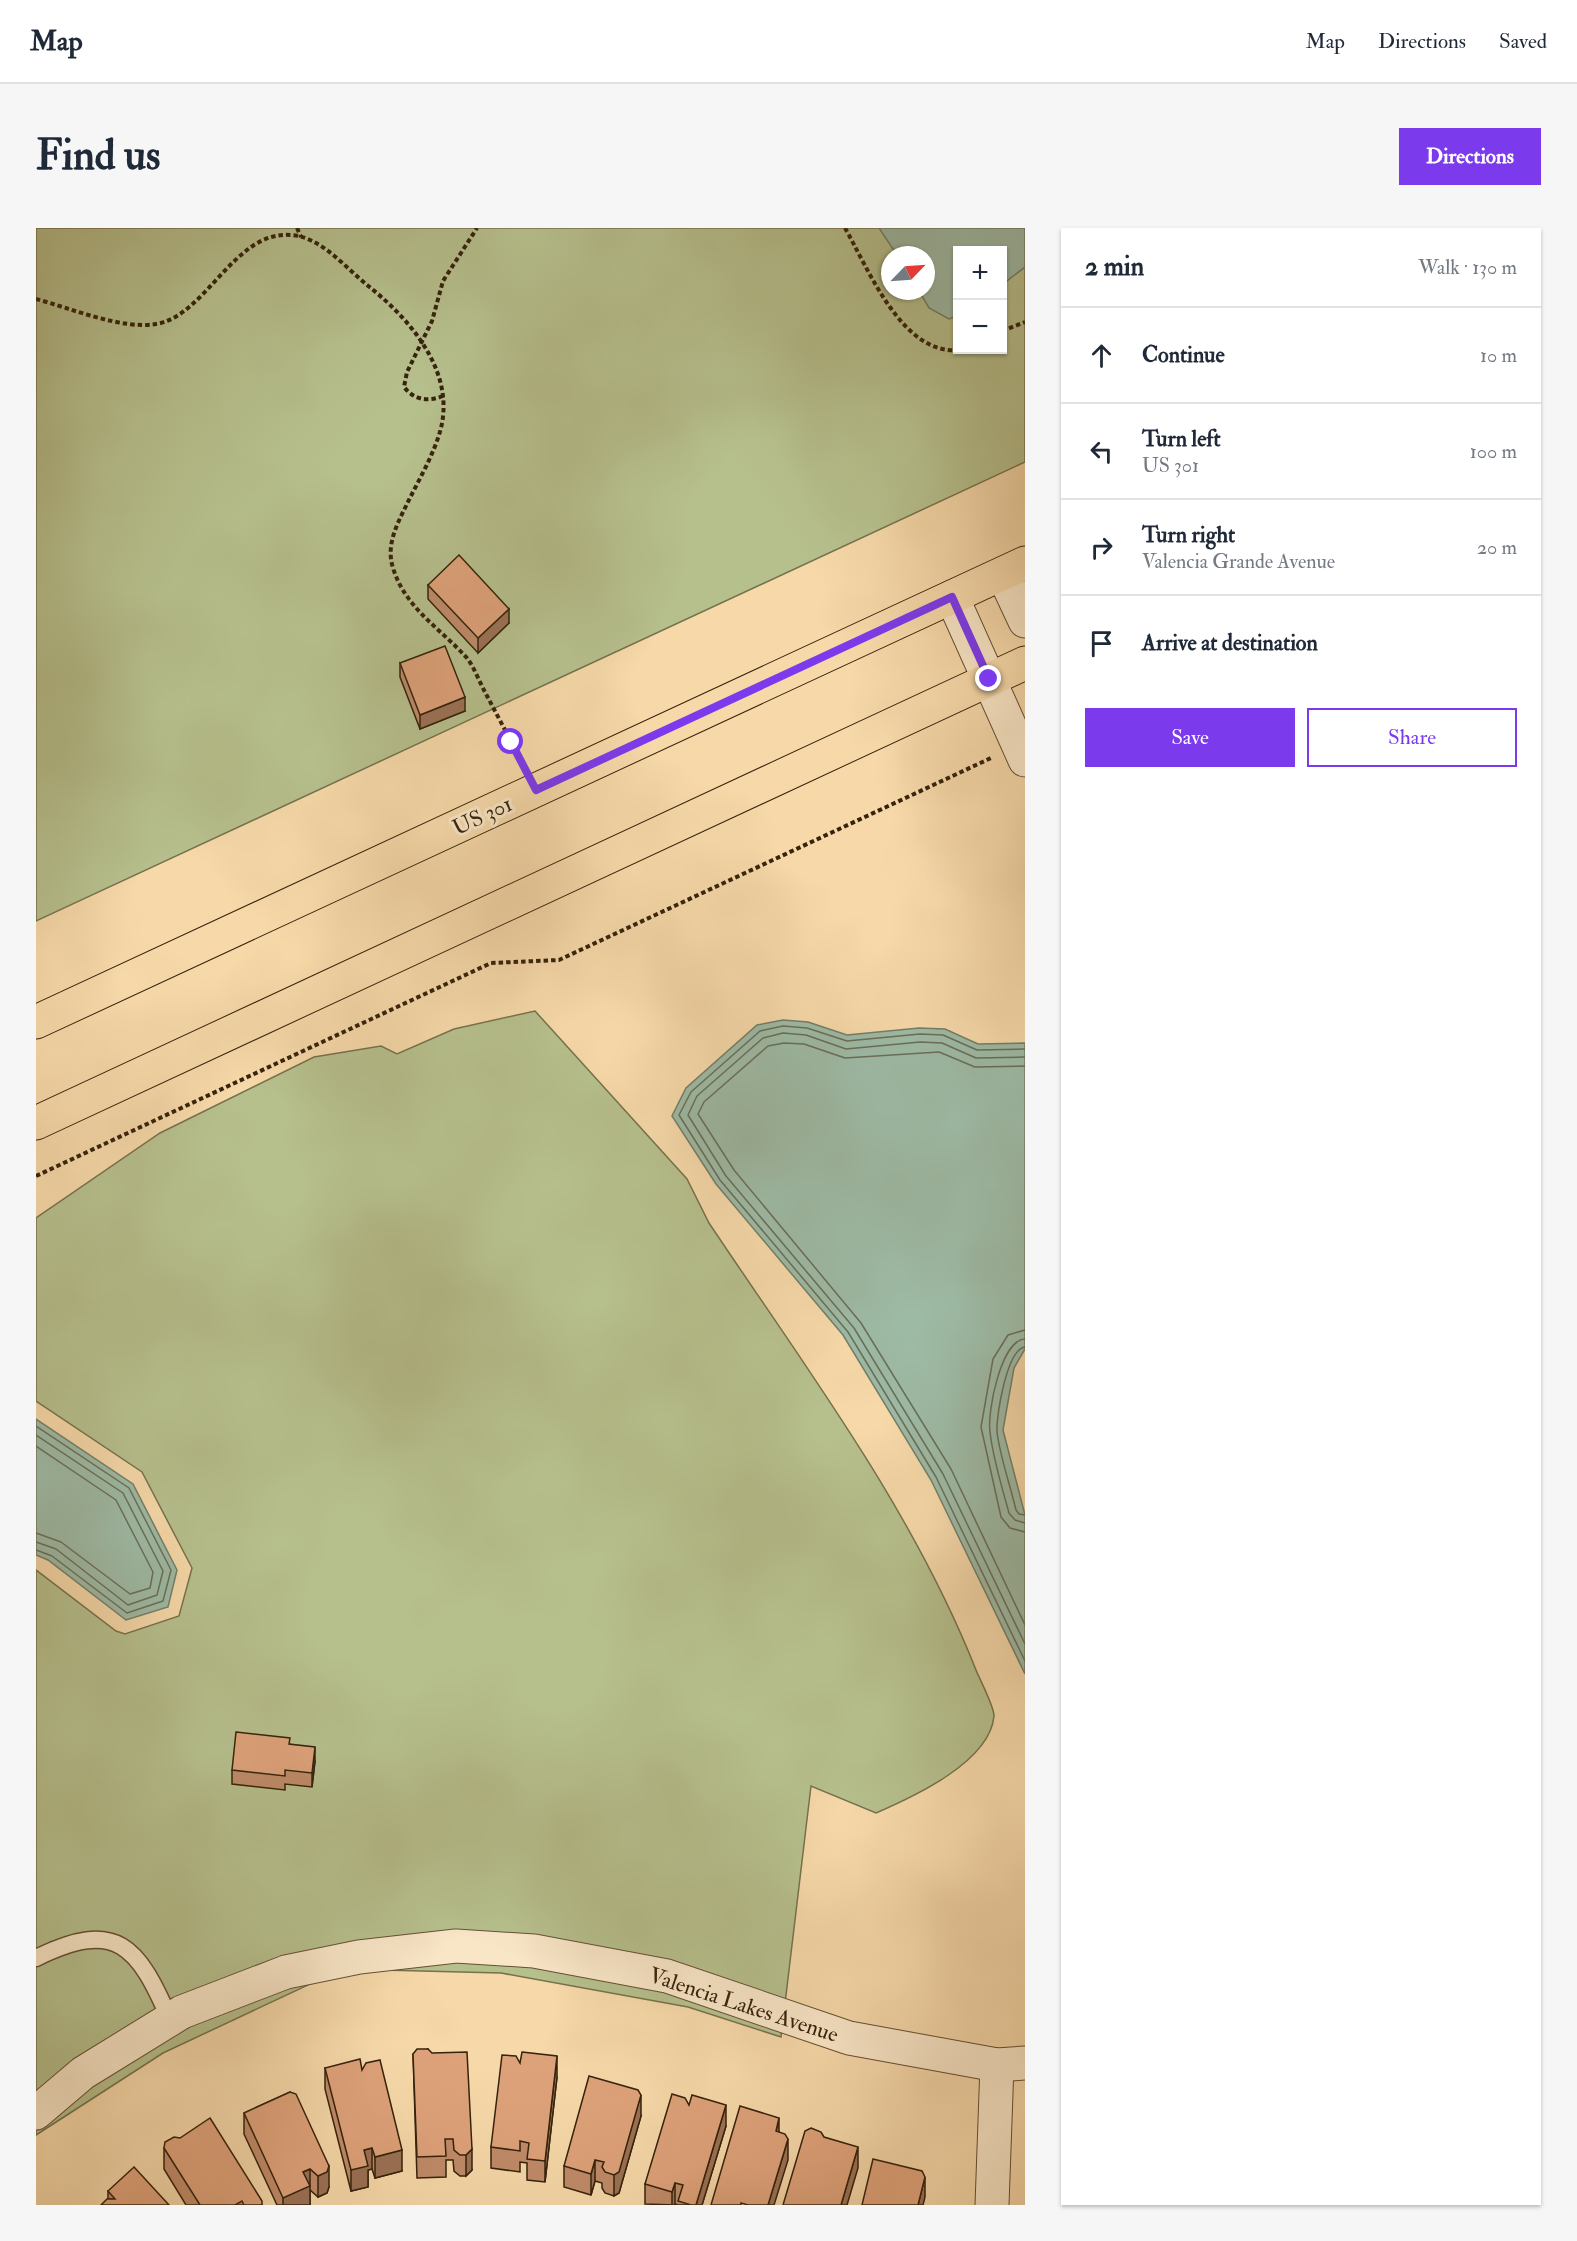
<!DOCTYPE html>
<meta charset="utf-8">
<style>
:root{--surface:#fff;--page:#f6f6f7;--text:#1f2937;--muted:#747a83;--line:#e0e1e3;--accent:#7c3aed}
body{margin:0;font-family:"IM FELL Double Pica",serif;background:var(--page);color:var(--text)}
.controls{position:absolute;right:18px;top:18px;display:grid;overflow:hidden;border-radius:0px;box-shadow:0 2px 4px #0004}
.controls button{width:54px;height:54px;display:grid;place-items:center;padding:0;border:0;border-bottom:2px solid var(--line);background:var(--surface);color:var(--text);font:30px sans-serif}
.compass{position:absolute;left:845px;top:18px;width:54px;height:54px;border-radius:50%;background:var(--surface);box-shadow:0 2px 4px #0004;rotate:65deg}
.stop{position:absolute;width:18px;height:18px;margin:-14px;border:4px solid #7c3aed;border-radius:50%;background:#fff}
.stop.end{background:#7c3aed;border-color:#fff;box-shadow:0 2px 6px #0008}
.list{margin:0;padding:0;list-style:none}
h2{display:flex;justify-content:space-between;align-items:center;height:78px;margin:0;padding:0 24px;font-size:26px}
h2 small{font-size:20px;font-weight:400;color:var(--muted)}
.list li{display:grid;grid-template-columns:39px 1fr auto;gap:18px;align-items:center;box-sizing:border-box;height:96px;padding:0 24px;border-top:2px solid var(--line)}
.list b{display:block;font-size:22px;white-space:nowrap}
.list p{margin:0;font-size:20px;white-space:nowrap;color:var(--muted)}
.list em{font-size:20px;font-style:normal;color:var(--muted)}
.actions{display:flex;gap:12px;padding:18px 24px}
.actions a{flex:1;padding:14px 0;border:2px solid var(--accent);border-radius:0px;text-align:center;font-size:21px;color:var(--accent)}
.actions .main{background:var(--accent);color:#fff}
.icon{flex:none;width:33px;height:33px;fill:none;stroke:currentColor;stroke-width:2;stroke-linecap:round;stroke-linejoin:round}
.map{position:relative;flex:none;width:989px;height:1977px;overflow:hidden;border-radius:0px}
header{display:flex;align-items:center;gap:36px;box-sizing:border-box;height:84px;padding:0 30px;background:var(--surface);border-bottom:2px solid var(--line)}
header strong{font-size:28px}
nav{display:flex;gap:33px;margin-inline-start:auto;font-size:21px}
.intro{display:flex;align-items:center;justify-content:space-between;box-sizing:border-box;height:144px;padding:0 36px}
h1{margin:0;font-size:42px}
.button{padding:15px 27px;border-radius:0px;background:var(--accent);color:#fff;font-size:21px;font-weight:700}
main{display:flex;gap:36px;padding:0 36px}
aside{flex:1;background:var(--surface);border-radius:0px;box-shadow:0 2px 4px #0004}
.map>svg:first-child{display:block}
.green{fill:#b6c08d;stroke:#76724c;stroke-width:1.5;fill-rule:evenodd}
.water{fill:#9dbaa5;stroke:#737e68;stroke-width:1.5}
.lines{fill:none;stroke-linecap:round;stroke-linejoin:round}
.shore{stroke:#696e58;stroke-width:1.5}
.lane-casing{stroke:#655033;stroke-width:19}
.street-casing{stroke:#655033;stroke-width:35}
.primary-casing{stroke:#35230c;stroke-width:35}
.path{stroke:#35230c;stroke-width:4;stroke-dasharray:4.5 3;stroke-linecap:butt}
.lane{stroke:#f9e6c7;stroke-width:16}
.street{stroke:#f9e6c7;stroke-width:33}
.primary{stroke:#f6d8a9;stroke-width:33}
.wall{fill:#bf8b69;stroke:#35230c;stroke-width:1.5}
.shaded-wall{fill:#9b7155;stroke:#35230c;stroke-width:1.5}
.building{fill:#dea27a;stroke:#35230c;stroke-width:1.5}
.route{stroke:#7c3aed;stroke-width:8}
.labels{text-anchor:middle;stroke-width:6;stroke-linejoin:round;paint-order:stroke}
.street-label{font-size:22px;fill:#35230c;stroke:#f9e6c7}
</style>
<header>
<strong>Map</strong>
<nav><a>Map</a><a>Directions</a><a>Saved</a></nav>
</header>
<div class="intro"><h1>Find us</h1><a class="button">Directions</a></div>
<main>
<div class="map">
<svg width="989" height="1977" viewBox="0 0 989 1977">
<rect width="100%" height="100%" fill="#f6d8a9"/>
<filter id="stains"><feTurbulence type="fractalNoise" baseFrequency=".00333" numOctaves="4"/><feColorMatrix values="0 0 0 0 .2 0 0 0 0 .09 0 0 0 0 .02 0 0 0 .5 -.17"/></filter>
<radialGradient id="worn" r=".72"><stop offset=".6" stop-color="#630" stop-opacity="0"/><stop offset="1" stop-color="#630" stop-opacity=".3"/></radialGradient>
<!-- green -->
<g class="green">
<path d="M 0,0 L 989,0 L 989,234 L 0,693 ZM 921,22 L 966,22 L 966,122 L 921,122 ZM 854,27 L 890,27 L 890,63 L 854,63 Z"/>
<path d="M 499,783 L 651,951 L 673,995 C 769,1139 876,1280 940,1442 C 944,1452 958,1478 958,1488 C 954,1534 877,1569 840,1585 L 775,1558 L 745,1809 L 652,1779 L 465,1745 L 306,1741 L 127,1825 L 0,1907 L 0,1342 L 80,1403 L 89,1406 L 143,1388 L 156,1340 L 106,1244 L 0,1173 L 0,990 L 124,905 L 278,829 L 345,818 L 361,826 L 418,801 Z"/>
</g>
<!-- water -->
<g class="water">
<path d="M 843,0 L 989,0 L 989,39 L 967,56 L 966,22 L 921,22 L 921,88 L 913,91 L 893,80 L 883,63 L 890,63 L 890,27 L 861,27 Z"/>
<path d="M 747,792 L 772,794 L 811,807 L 883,800 L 909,801 L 942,816 L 989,815 L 989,1121 L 978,1140 L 967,1202 L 989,1287 L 989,1446 L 895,1252 L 807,1107 L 680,956 L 636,888 L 650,860 L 721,797 Z"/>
<path d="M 0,1191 L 97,1256 L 141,1342 L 132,1379 L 90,1392 L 12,1332 L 0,1327 Z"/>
</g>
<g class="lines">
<!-- shore -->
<g class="shore">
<path d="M 989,821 L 941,822 L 907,807 L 884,806 L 811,813 L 771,800 L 747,798 L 724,803 L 655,864 L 643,887 L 684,952 L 812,1104 L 900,1249 L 989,1433"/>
<path d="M 989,829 L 940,830 L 906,815 L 884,814 L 810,821 L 770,807 L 747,805 L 727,810 L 661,868 L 652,887 L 690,948 L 818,1100 L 907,1246 L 989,1416"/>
<path d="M 989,838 L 939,839 L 903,824 L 809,830 L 768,816 L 748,815 L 732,818 L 668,874 L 662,886 L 698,942 L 825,1095 L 915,1241 L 989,1397"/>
<path d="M 989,1102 L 972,1107 L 957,1131 L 945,1199 L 965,1289 L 974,1300 L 989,1304"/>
<path d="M 989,1111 C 965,1112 951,1184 954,1204 C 957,1231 966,1259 973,1285 L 979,1292 L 989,1295"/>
<path d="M 989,1119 C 971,1121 960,1188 961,1204 C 964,1229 974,1256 980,1282 L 983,1286 L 989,1287"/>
<path d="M 0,1198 L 93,1260 L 135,1342 L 127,1373 L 91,1385 L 16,1328 L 0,1322"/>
<path d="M 0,1207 L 87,1265 L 127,1343 L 121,1367 L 92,1377 L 20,1321 L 0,1314"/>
<path d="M 0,1218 L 80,1272 L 117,1344 L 114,1360 L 94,1366 L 25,1314 L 0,1305"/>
</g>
<!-- lane casing -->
<g class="lane-casing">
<path id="lane" d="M 0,1730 C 81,1690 102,1718 134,1792"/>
</g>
<!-- street casing -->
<g class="street-casing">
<g id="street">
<path d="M 967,346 L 989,393"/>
<path d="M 916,369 L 989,532"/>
<path d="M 0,1885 L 47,1845 L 146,1784 L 250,1744 L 323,1729 L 420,1718 L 498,1723 L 631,1748 L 813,1810 L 961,1837 L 989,1835"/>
<path d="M 956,1977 L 961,1837"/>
</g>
</g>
<!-- primary casing -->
<g class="primary-casing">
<g id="primary">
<path d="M 0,794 L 989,335"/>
<path d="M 0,895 L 989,435"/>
</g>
</g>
<!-- path -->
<g class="path">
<path d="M 261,0 L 265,9"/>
<path d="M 809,0 C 832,40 866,127 922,122"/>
<path d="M 0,71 C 34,80 86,102 120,96 C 170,88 198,3 254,7 C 284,8 309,39 331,57 C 373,90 419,142 405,200 C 398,227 382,253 370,278 C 360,298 350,318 357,340 C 369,380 405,401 431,430 C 438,439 443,453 449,464 C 461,487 474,511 486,535"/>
<path d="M 966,103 L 989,94"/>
<path d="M 407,168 C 392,174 378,172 368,159 L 371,144 L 396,93 L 407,53 L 441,0"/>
<path d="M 0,948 L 455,735 L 523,732 L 955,530"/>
</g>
<!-- lane -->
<use href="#lane" class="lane"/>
<!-- street -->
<use href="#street" class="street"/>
<!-- primary -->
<use href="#primary" class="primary"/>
</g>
<!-- wall -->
<g class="wall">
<path d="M 392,357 L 473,395 L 442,425 L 392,371 Z"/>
<path d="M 364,435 L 429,483 L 384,501 L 364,449 Z"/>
<path d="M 254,1516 L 279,1533 L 276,1559 L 249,1556 L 249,1562 L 196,1556 L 196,1542 Z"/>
<path d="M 392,1821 L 436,1942 L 430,1948 L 424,1948 L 418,1943 L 417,1932 L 410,1932 L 410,1949 L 381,1950 L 377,1826 Z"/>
<path d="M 484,1835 L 521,1849 L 509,1954 L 491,1952 L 491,1935 L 484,1934 L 484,1944 L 455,1940 L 455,1919 Z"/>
<path d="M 289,1840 L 326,1842 L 366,1943 L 339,1950 L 336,1941 L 332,1942 L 332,1959 L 315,1963 L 289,1861 Z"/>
<path d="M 254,1864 L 293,1959 L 291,1965 L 282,1969 L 274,1962 L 274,1977 L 241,1977 L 208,1906 L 208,1885 Z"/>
<path d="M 653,1877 L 690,1898 L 666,1977 L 642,1977 L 639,1976 L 639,1977 L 609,1976 L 609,1956 Z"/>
<path d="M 605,1888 L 583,1965 L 578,1968 L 569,1965 L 566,1960 L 566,1955 L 559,1953 L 555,1967 L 528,1959 L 528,1938 Z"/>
<path d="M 128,1920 L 226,1977 L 150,1977 L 128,1941 Z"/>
<path d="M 72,1963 L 133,1977 L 72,1971 Z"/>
</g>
<!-- shaded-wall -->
<g class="shaded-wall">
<path d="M 473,381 L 473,395 L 442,425 L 442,410 Z"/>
<path d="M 429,469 L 429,483 L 384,501 L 384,487 Z"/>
<path d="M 279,1519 L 279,1533 L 276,1559 L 276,1545 Z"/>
<path d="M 521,1828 L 521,1849 L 509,1954 L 509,1933 Z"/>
<path d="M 605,1867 L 605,1888 L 583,1965 L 578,1968 L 578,1947 Z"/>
<path d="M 690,1877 L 690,1898 L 666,1977 L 660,1977 Z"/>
<path d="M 743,1890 L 743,1911 L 740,1903 Z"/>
<path d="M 752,1911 L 752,1932 L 738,1977 L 732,1977 Z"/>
<path d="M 822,1919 L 822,1940 L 811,1977 L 805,1977 Z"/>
<path d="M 336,1920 L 336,1941 L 332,1942 L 332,1959 L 315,1963 L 315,1942 L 328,1922 Z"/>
<path d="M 436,1921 L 436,1942 L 430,1948 L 430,1927 Z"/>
<path d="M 366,1922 L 366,1943 L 339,1950 L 339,1929 Z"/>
<path d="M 559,1932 L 559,1953 L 555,1967 L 555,1946 Z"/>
<path d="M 293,1938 L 293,1959 L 291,1965 L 282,1969 L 282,1948 Z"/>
<path d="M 274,1941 L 274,1977 L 247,1977 L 247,1970 L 267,1944 Z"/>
<path d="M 889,1949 L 889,1969 L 887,1977 L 882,1977 Z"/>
<path d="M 639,1955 L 639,1977 L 636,1977 L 636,1964 Z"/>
</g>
<!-- building -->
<g class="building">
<path d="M 423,327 L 473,381 L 442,410 L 392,357 Z"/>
<path d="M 409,418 L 429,469 L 384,487 L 364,435 Z"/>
<path d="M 200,1504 L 254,1510 L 253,1516 L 279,1519 L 276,1545 L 249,1542 L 249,1548 L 196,1542 Z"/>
<path d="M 381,1821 L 392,1821 L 396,1825 L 431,1824 L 436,1921 L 430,1927 L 424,1927 L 418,1922 L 417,1911 L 409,1911 L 410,1928 L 381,1929 L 377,1826 Z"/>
<path d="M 486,1824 L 521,1828 L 509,1933 L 491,1931 L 493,1915 L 484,1913 L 484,1923 L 455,1919 L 466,1827 L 480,1828 L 484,1835 Z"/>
<path d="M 324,1831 L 326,1842 L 330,1835 L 344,1832 L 366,1922 L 339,1929 L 336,1920 L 328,1922 L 332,1938 L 315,1942 L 289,1840 Z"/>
<path d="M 553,1848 L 602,1862 L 605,1867 L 583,1944 L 578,1947 L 569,1944 L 566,1939 L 568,1934 L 559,1932 L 555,1946 L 528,1938 Z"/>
<path d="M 254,1864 L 260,1866 L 293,1938 L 291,1944 L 282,1948 L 274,1941 L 267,1944 L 274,1958 L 247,1970 L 208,1885 Z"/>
<path d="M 636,1866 L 649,1870 L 653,1877 L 656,1867 L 690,1877 L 660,1977 L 655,1977 L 642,1973 L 647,1957 L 639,1955 L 636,1964 L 609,1956 Z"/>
<path d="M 704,1878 L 743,1890 L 740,1903 L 749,1906 L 752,1911 L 732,1977 L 712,1977 L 705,1975 L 705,1977 L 675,1977 Z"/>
<path d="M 174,1890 L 226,1973 L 226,1977 L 208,1977 L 206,1973 L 199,1977 L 164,1977 L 128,1920 L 129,1914 L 138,1909 L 144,1910 Z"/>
<path d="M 775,1900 L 785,1904 L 788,1909 L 822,1919 L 805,1977 L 747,1977 L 769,1903 Z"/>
<path d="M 837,1931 L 886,1943 L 889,1949 L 882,1977 L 826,1977 Z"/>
<path d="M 98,1939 L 133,1977 L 65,1977 L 71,1971 L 79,1971 L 72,1963 Z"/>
</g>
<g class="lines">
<!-- route -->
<path class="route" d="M 475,514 L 500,562 L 916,369 L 953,451"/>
</g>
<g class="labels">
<!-- street labels -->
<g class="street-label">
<text transform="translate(446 587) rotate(-25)" y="8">US 301</text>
<text transform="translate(708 1776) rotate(18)" y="8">Valencia Lakes Avenue</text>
</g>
</g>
<rect width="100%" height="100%" filter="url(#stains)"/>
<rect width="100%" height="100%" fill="url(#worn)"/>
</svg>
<div class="controls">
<button>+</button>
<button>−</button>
</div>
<svg class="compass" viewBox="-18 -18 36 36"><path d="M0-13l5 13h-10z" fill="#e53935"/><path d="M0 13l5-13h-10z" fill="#747a83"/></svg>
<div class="stop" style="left:475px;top:514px"></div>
<div class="stop end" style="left:953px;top:451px"></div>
</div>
<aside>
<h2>2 min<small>Walk · 130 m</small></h2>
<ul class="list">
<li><svg class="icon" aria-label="ahead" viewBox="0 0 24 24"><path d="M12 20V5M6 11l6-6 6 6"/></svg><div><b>Continue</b></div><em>10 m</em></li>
<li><svg class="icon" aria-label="left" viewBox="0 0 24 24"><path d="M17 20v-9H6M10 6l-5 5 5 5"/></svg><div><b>Turn left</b><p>US 301</p></div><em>100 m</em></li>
<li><svg class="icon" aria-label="right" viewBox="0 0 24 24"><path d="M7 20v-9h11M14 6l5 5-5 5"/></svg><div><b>Turn right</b><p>Valencia Grande Avenue</p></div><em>20 m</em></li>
<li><svg class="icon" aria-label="arrive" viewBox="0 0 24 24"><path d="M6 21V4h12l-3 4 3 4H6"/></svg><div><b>Arrive at destination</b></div></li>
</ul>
<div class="actions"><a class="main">Save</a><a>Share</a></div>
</aside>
</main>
